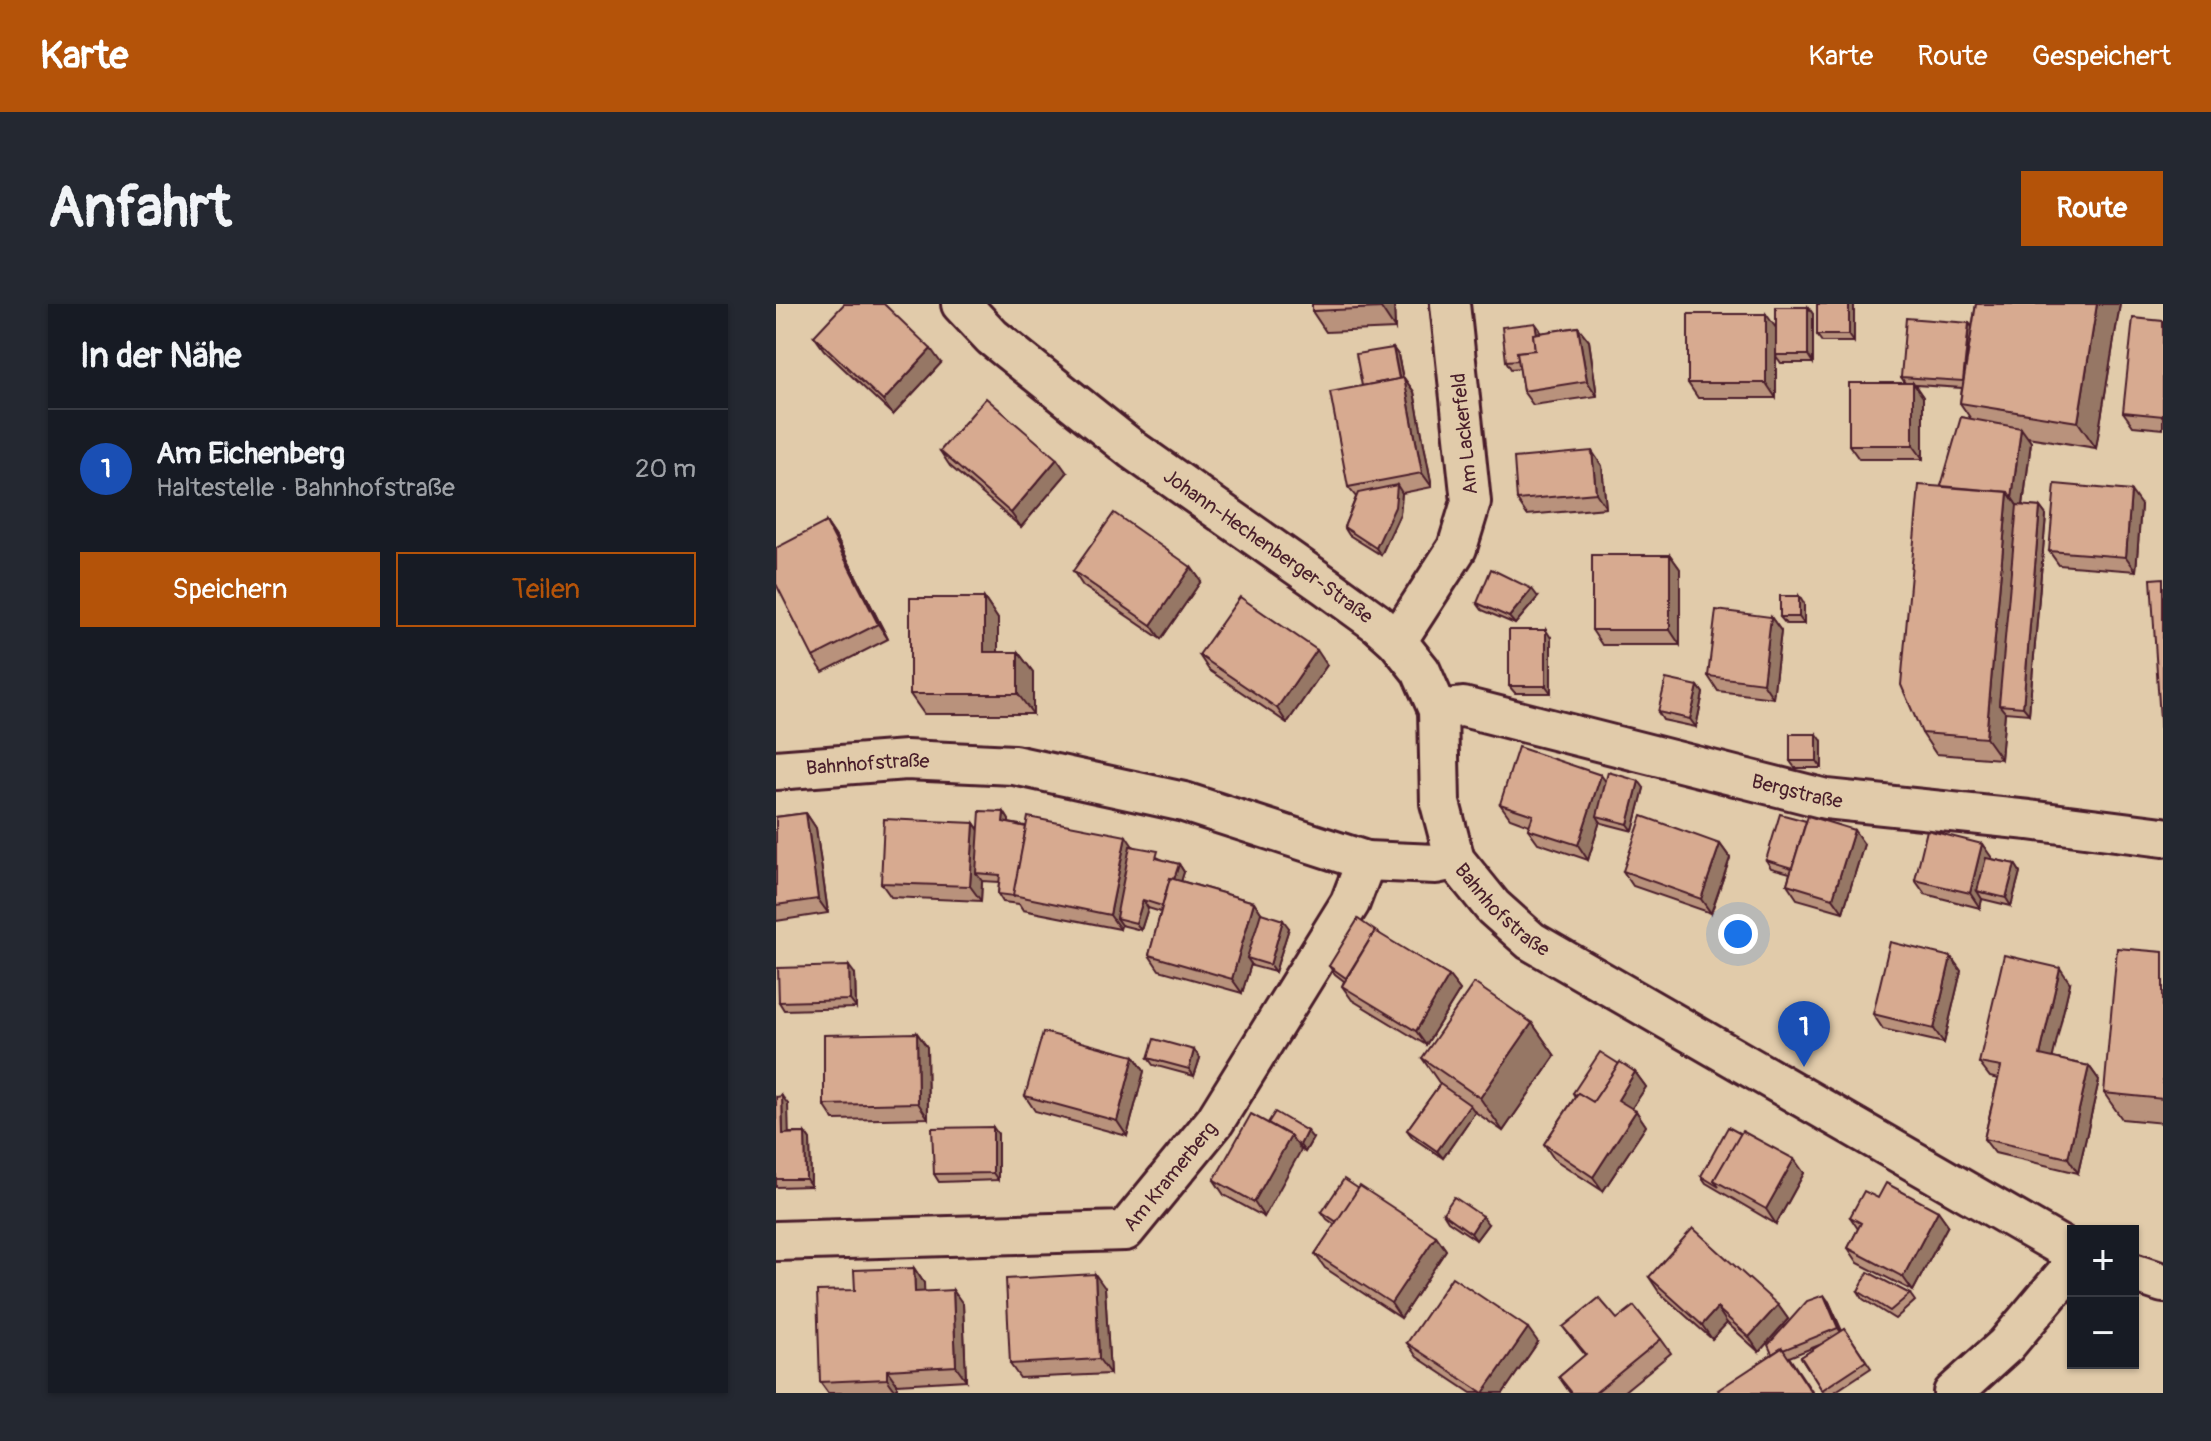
<!DOCTYPE html>
<html lang="de">
<meta charset="utf-8">
<style>
:root{--surface:#171b24;--page:#242831;--text:#f1f3f6;--muted:#9ea1a6;--line:#363941;--accent:#b45309}
body{margin:0;font-family:Pangolin,sans-serif;background:var(--page);color:var(--text)}
.controls{position:absolute;right:24px;bottom:24px;display:grid;overflow:hidden;border-radius:0px;box-shadow:0 2px 6px #0004}
.controls button{width:72px;height:72px;display:grid;place-items:center;padding:0;border:0;border-bottom:2px solid var(--line);background:var(--surface);color:var(--text);font:40px sans-serif}
.you{position:absolute;left:962px;top:630px;width:28px;height:28px;margin:-20px;border:6px solid #fff;border-radius:50%;background:#1a73e8;box-shadow:0 0 0 12px #1a73e833}
.badge{display:grid;place-items:center;width:52px;height:52px;border-radius:50%;background:var(--accent);color:#fff;font-size:26px;font-weight:700}
.pin{position:absolute;translate:-50% -66px;filter:drop-shadow(0 2px 4px #0008)}
.pin::after{content:'';position:absolute;top:42px;width:28px;height:24px;background:inherit;clip-path:polygon(0 0,100% 0,50% 100%)}
.list{margin:0;padding:0;list-style:none}
h2{display:flex;justify-content:space-between;align-items:center;height:104px;margin:0;padding:0 32px;font-size:34px}
h2 small{font-size:26px;font-weight:400;color:var(--muted)}
.list li{display:grid;grid-template-columns:52px 1fr auto;gap:24px;align-items:center;box-sizing:border-box;height:120px;padding:0 32px;border-top:2px solid var(--line)}
.list b{display:block;font-size:30px;white-space:nowrap}
.list p{margin:0;font-size:26px;white-space:nowrap;color:var(--muted)}
.list em{font-size:26px;font-style:normal;color:var(--muted)}
.actions{display:flex;gap:16px;padding:24px 32px}
.actions a{flex:1;padding:18px 0;border:2px solid var(--accent);border-radius:0px;text-align:center;font-size:28px;color:var(--accent)}
.actions .main{background:var(--accent);color:#fff}
.map{position:relative;flex:none;width:1387px;height:1089px;overflow:hidden;border-radius:0px}
header{display:flex;align-items:center;gap:48px;box-sizing:border-box;height:112px;padding:0 40px;background:var(--accent);color:#fff}
header strong{font-size:38px}
nav{display:flex;gap:44px;margin-inline-start:auto;font-size:28px}
.intro{display:flex;align-items:center;justify-content:space-between;box-sizing:border-box;height:192px;padding:0 48px}
h1{margin:0;font-size:56px}
.button{padding:20px 36px;border-radius:0px;background:var(--accent);color:#fff;font-size:28px;font-weight:700}
main{display:flex;gap:48px;padding:0 48px}
aside{flex:1;background:var(--surface);border-radius:0px;box-shadow:0 2px 6px #0004}
.map>svg:first-child{display:block}
.lines{fill:none;stroke-linecap:round;stroke-linejoin:round}
.street-casing{stroke:#4a1f2b;stroke-width:44}
.street{stroke:#e1cbaa;stroke-width:38}
.wall{fill:#b9927c;stroke:#4a1f2b;stroke-width:2}
.shaded-wall{fill:#967765;stroke:#4a1f2b;stroke-width:2}
.building{fill:#d7aa90;stroke:#4a1f2b;stroke-width:2}
.labels{text-anchor:middle;stroke-width:6;stroke-linejoin:round;paint-order:stroke}
.street-label{font-size:20px;fill:#4a1f2b;stroke:#e1cbaa}
</style>
<header>
<strong>Karte</strong>
<nav><a>Karte</a><a>Route</a><a>Gespeichert</a></nav>
</header>
<div class="intro"><h1>Anfahrt</h1><a class="button">Route</a></div>
<main>
<aside>
<h2>In der Nähe<small></small></h2>
<ul class="list">
<li><span class="badge" style="background:#1a4fb4">1</span><div><b>Am Eichenberg</b><p>Haltestelle · Bahnhofstraße</p></div><em>20 m</em></li>
</ul>
<div class="actions"><a class="main">Speichern</a><a>Teilen</a></div>
</aside>
<div class="map">
<svg width="1387" height="1089" viewBox="0 0 1387 1089">
<rect width="100%" height="100%" fill="#e1cbaa"/>
<filter id="ink" filterUnits="userSpaceOnUse"><feTurbulence type="fractalNoise" baseFrequency=".0125" numOctaves="2"/><feDisplacementMap in="SourceGraphic" scale="16" xChannelSelector="R" yChannelSelector="G"/><feConvolveMatrix kernelMatrix="1 2 1 2 8 2 1 2 1" color-interpolation-filters="sRGB"/></filter>
<g filter="url(#ink)">
<g class="lines">
<!-- street casing -->
<g class="street-casing">
<g id="street">
<path id="s1" d="M 185,0 L 216,33 L 357,146 L 550,282 L 601,319 L 621,337 L 645,367 L 662,406 L 664,499 L 679,556 L 717,603 L 755,637 L 1297,949"/>
<path d="M 621,337 L 681,244 L 695,198 L 674,0"/>
<path id="s2" d="M 662,406 L 687,403 L 1050,495 L 1253,516 L 1387,533"/>
<path id="s3" d="M 0,466 L 130,456 L 238,461 L 408,498 L 590,557 L 660,560 L 679,556"/>
<path id="s4" d="M 0,937 L 349,927 L 439,817 L 574,599 L 590,557"/>
<path d="M 1357,969 L 1387,979"/>
<path d="M 1177,1089 L 1230,1041 L 1297,961"/>
</g>
</g>
<!-- street -->
<use href="#street" class="street"/>
</g>
<!-- wall -->
<g class="wall">
<path d="M 618,0 L 619,25 L 550,28 L 536,7 Z"/>
<path d="M 1078,0 L 1078,38 L 1046,38 L 1041,31 Z"/>
<path d="M 1200,0 L 1344,0 L 1320,144 L 1251,133 L 1255,138 L 1247,202 L 1264,203 L 1270,211 L 1253,410 L 1229,408 L 1225,455 L 1160,450 L 1146,429 L 1165,182 L 1195,115 L 1184,99 L 1186,84 L 1139,81 L 1147,93 L 1147,155 L 1083,155 L 1073,141 L 1129,79 L 1125,73 L 1193,19 L 1196,23 Z"/>
<path d="M 1032,3 L 1037,10 L 1037,59 L 1005,59 L 1000,52 L 1000,94 L 922,94 L 912,79 Z"/>
<path d="M 1387,17 L 1387,125 L 1357,122 L 1347,108 Z"/>
<path d="M 759,19 L 764,26 L 765,29 L 802,23 L 813,37 L 821,92 L 757,101 L 747,87 L 744,64 L 735,65 L 730,57 Z"/>
<path d="M 38,32 L 165,59 L 117,111 L 48,46 Z"/>
<path d="M 617,44 L 622,51 L 627,74 L 628,74 L 638,88 L 656,183 L 626,189 L 624,210 L 605,251 L 573,231 L 568,223 L 580,193 L 572,183 L 586,82 Z"/>
<path d="M 164,147 L 291,169 L 245,223 L 174,162 Z"/>
<path d="M 826,162 L 830,204 L 751,211 L 741,196 Z"/>
<path d="M 1365,201 L 1360,267 L 1283,261 L 1273,247 Z"/>
<path d="M 50,218 L 60,233 L 112,335 L 47,368 L 37,353 Z"/>
<path d="M 894,251 L 904,265 L 904,341 L 826,341 L 816,326 Z"/>
<path d="M 415,263 L 425,277 L 385,335 L 307,282 L 297,267 Z"/>
<path d="M 762,293 L 739,320 L 706,306 L 701,299 Z"/>
<path d="M 208,294 L 222,315 L 222,348 L 242,348 L 257,368 L 257,410 L 148,410 L 134,390 Z"/>
<path d="M 1028,300 L 1028,320 L 1010,320 L 1004,313 Z"/>
<path d="M 995,313 L 1005,327 L 997,394 L 942,387 L 932,372 Z"/>
<path d="M 775,334 L 775,389 L 739,389 L 733,382 Z"/>
<path d="M 423,351 L 551,361 L 511,419 L 433,366 Z"/>
<path d="M 922,382 L 927,389 L 920,423 L 887,416 L 882,408 Z"/>
<path d="M 1046,437 L 1046,464 L 1019,464 L 1014,457 Z"/>
<path d="M 829,478 L 868,484 L 857,527 L 826,519 L 824,517 L 812,556 L 762,539 L 752,525 L 753,521 L 734,514 L 724,500 Z"/>
<path d="M 228,508 L 233,516 L 233,519 L 357,542 L 387,556 L 403,560 L 408,568 L 405,577 L 478,598 L 486,610 L 513,624 L 499,668 L 476,662 L 475,660 L 466,689 L 383,666 L 373,651 L 385,608 L 372,604 L 365,626 L 345,621 L 344,625 L 247,606 L 243,600 L 227,598 L 222,590 L 223,578 L 206,577 L 205,597 L 115,593 L 105,579 L 198,519 L 203,526 Z"/>
<path d="M 30,509 L 40,524 L 52,609 L 0,617 L 0,513 Z"/>
<path d="M 944,540 L 954,554 L 935,609 L 857,582 L 847,567 Z"/>
<path d="M 1088,540 L 1067,608 L 1021,595 L 1011,580 L 1014,569 L 995,564 L 990,556 Z"/>
<path d="M 1206,540 L 1216,555 L 1239,560 L 1244,568 L 1235,602 L 1206,595 L 1204,604 L 1149,590 L 1139,576 Z"/>
<path d="M 606,632 L 673,672 L 684,686 L 650,741 L 576,696 L 566,682 L 568,677 L 559,670 L 553,662 Z"/>
<path d="M 1387,648 L 1387,819 L 1346,815 L 1328,789 Z"/>
<path d="M 1175,653 L 1185,667 L 1168,739 L 1107,725 L 1097,710 Z"/>
<path d="M 79,670 L 80,704 L 8,706 L 3,698 Z"/>
<path d="M 1294,679 L 1276,754 L 1313,762 L 1323,776 L 1302,869 L 1219,849 L 1208,835 L 1222,775 L 1214,773 L 1203,759 Z"/>
<path d="M 756,719 L 779,752 L 727,827 L 699,808 L 667,854 L 637,834 L 631,826 L 664,780 L 646,754 Z"/>
<path d="M 141,729 L 151,743 L 152,814 L 58,816 L 48,801 Z"/>
<path d="M 358,752 L 368,767 L 351,832 L 259,807 L 249,792 Z"/>
<path d="M 372,754 L 424,754 L 418,772 L 377,761 Z"/>
<path d="M 843,760 L 859,768 L 870,783 L 855,805 L 860,807 L 870,822 L 827,887 L 778,855 L 768,840 L 799,793 L 797,789 Z"/>
<path d="M 0,793 L 12,800 L 12,829 L 29,829 L 34,836 L 35,882 L 0,883 Z"/>
<path d="M 492,819 L 537,834 L 529,848 L 524,845 L 488,913 L 448,891 L 438,876 Z"/>
<path d="M 222,830 L 222,876 L 163,878 L 158,870 Z"/>
<path d="M 1028,869 L 1000,920 L 930,879 L 925,872 Z"/>
<path d="M 1162,907 L 1172,921 L 1137,987 L 1082,959 L 1072,944 L 1082,925 L 1074,913 Z"/>
<path d="M 546,908 L 660,932 L 670,946 L 625,1014 L 549,964 L 539,950 L 559,921 L 551,915 Z"/>
<path d="M 667,909 L 712,920 L 700,936 L 672,917 Z"/>
<path d="M 138,964 L 148,979 L 148,987 L 187,1000 L 190,1076 L 121,1080 L 121,1089 L 52,1089 L 44,1078 L 79,986 Z"/>
<path d="M 873,973 L 1002,1001 L 1012,1015 L 983,1048 L 951,1019 L 936,1035 L 883,988 Z"/>
<path d="M 329,984 L 334,1070 L 244,1074 L 234,1060 Z"/>
<path d="M 1082,987 L 1134,990 L 1139,997 L 1119,1015 L 1087,995 Z"/>
<path d="M 1053,998 L 1066,1027 L 1069,1025 L 1095,1064 L 1057,1089 L 1048,1089 L 1025,1053 L 1046,1040 L 1013,1053 L 1037,1089 L 944,1089 L 996,1050 Z"/>
<path d="M 841,1015 L 885,1035 L 895,1049 L 846,1089 L 794,1089 L 783,1073 L 809,1051 L 787,1023 Z"/>
<path d="M 762,1038 L 727,1089 L 695,1089 L 641,1053 L 631,1039 Z"/>
</g>
<!-- shaded-wall -->
<g class="shaded-wall">
<path d="M 605,0 L 618,0 L 619,25 L 605,4 Z"/>
<path d="M 1073,0 L 1078,0 L 1078,38 L 1073,31 Z"/>
<path d="M 1321,0 L 1344,0 L 1320,144 L 1302,118 Z"/>
<path d="M 1032,3 L 1037,10 L 1037,59 L 1032,51 Z"/>
<path d="M 990,10 L 1000,24 L 1000,94 L 990,79 Z"/>
<path d="M 759,19 L 764,26 L 769,61 L 764,53 Z"/>
<path d="M 1193,19 L 1198,26 L 1189,77 Z"/>
<path d="M 802,23 L 813,37 L 821,92 L 811,77 Z"/>
<path d="M 617,44 L 622,51 L 630,90 L 625,82 Z"/>
<path d="M 155,45 L 165,59 L 117,111 L 107,97 Z"/>
<path d="M 628,74 L 638,88 L 656,183 L 646,169 Z"/>
<path d="M 1137,79 L 1147,93 L 1147,155 L 1137,141 Z"/>
<path d="M 1245,124 L 1255,138 L 1246,209 L 1236,194 Z"/>
<path d="M 816,147 L 826,162 L 830,204 L 820,189 Z"/>
<path d="M 281,155 L 291,169 L 245,223 L 235,209 Z"/>
<path d="M 621,181 L 626,189 L 624,210 L 605,251 L 600,244 Z"/>
<path d="M 1355,187 L 1365,201 L 1360,267 L 1350,253 Z"/>
<path d="M 1232,188 L 1246,209 L 1223,401 L 1229,408 L 1225,455 L 1210,434 Z"/>
<path d="M 1264,203 L 1270,211 L 1253,410 L 1247,403 Z"/>
<path d="M 50,218 L 60,233 L 112,335 L 102,320 Z"/>
<path d="M 894,251 L 904,265 L 904,341 L 894,326 Z"/>
<path d="M 415,263 L 425,277 L 385,335 L 375,321 Z"/>
<path d="M 756,285 L 762,293 L 739,320 L 733,313 Z"/>
<path d="M 1023,292 L 1028,300 L 1028,320 L 1023,313 Z"/>
<path d="M 208,294 L 222,315 L 222,368 L 208,348 Z"/>
<path d="M 995,313 L 1005,327 L 997,394 L 987,379 Z"/>
<path d="M 770,326 L 775,334 L 775,389 L 770,382 Z"/>
<path d="M 541,346 L 551,361 L 511,419 L 501,404 Z"/>
<path d="M 242,348 L 257,368 L 257,410 L 242,390 Z"/>
<path d="M 922,382 L 927,389 L 920,423 L 914,415 Z"/>
<path d="M 1041,430 L 1046,437 L 1046,464 L 1041,457 Z"/>
<path d="M 825,471 L 835,485 L 821,512 L 824,517 L 812,556 L 802,541 Z"/>
<path d="M 863,477 L 868,484 L 857,527 L 852,520 Z"/>
<path d="M 228,508 L 233,516 L 233,526 L 227,518 Z"/>
<path d="M 30,509 L 40,524 L 52,609 L 42,595 Z"/>
<path d="M 198,519 L 208,534 L 200,569 L 206,577 L 205,597 L 194,582 Z"/>
<path d="M 1078,526 L 1088,540 L 1067,608 L 1057,594 Z"/>
<path d="M 350,532 L 360,547 L 340,614 L 345,621 L 344,625 L 334,611 Z"/>
<path d="M 944,540 L 954,554 L 935,609 L 925,595 Z"/>
<path d="M 1206,540 L 1216,554 L 1208,589 L 1201,587 L 1206,595 L 1204,604 L 1194,589 Z"/>
<path d="M 403,560 L 408,568 L 395,611 L 389,603 Z"/>
<path d="M 1239,560 L 1244,568 L 1235,602 L 1230,594 Z"/>
<path d="M 367,596 L 372,604 L 365,626 L 360,619 Z"/>
<path d="M 478,598 L 488,613 L 471,654 L 475,660 L 466,689 L 456,675 Z"/>
<path d="M 507,616 L 513,624 L 499,668 L 494,661 Z"/>
<path d="M 1175,653 L 1185,667 L 1168,739 L 1158,725 Z"/>
<path d="M 73,662 L 79,670 L 80,704 L 74,696 Z"/>
<path d="M 1284,664 L 1294,679 L 1274,765 L 1264,751 Z"/>
<path d="M 673,672 L 684,686 L 650,741 L 640,727 Z"/>
<path d="M 756,719 L 779,752 L 727,827 L 704,794 Z"/>
<path d="M 141,729 L 151,743 L 152,814 L 142,799 Z"/>
<path d="M 418,746 L 424,754 L 418,772 L 413,765 Z"/>
<path d="M 358,752 L 368,767 L 351,832 L 341,817 Z"/>
<path d="M 1313,762 L 1323,776 L 1302,869 L 1292,854 Z"/>
<path d="M 859,768 L 870,783 L 852,810 L 842,796 Z"/>
<path d="M 6,792 L 12,800 L 13,837 L 7,830 Z"/>
<path d="M 694,801 L 699,808 L 667,854 L 661,847 Z"/>
<path d="M 860,807 L 870,822 L 827,887 L 817,873 Z"/>
<path d="M 217,823 L 222,830 L 222,876 L 217,869 Z"/>
<path d="M 531,827 L 537,834 L 529,848 L 524,841 Z"/>
<path d="M 29,829 L 34,836 L 35,882 L 30,875 Z"/>
<path d="M 515,832 L 525,846 L 488,913 L 478,898 Z"/>
<path d="M 1018,855 L 1028,869 L 1000,920 L 990,905 Z"/>
<path d="M 1162,907 L 1172,921 L 1137,987 L 1127,973 Z"/>
<path d="M 706,912 L 712,920 L 700,936 L 695,929 Z"/>
<path d="M 660,932 L 670,946 L 625,1014 L 615,999 Z"/>
<path d="M 138,964 L 148,979 L 149,1002 L 139,988 Z"/>
<path d="M 319,970 L 329,984 L 334,1070 L 323,1055 Z"/>
<path d="M 177,986 L 187,1000 L 190,1076 L 180,1062 Z"/>
<path d="M 1048,991 L 1053,998 L 1067,1031 L 1062,1024 Z"/>
<path d="M 1002,1001 L 1012,1015 L 983,1048 L 973,1033 Z"/>
<path d="M 941,1004 L 951,1019 L 936,1035 L 926,1021 Z"/>
<path d="M 752,1024 L 762,1038 L 727,1089 L 707,1089 Z"/>
<path d="M 111,1066 L 121,1080 L 121,1089 L 111,1075 Z"/>
</g>
<!-- building -->
<g class="building">
<path d="M 68,0 L 108,0 L 155,45 L 107,97 L 38,32 Z"/>
<path d="M 536,0 L 605,0 L 605,4 L 536,7 Z"/>
<rect x="1041" y="0" width="32" height="31"/>
<path d="M 1200,0 L 1321,0 L 1302,118 L 1184,99 Z"/>
<rect x="1000" y="3" width="32" height="48"/>
<rect x="912" y="10" width="78" height="69"/>
<path d="M 1130,14 L 1193,19 L 1187,77 L 1125,73 Z"/>
<path d="M 1357,14 L 1387,17 L 1387,112 L 1347,108 Z"/>
<path d="M 759,19 L 761,30 L 757,30 L 759,46 L 741,48 L 743,56 L 730,57 L 726,23 Z"/>
<path d="M 802,23 L 811,77 L 747,87 L 741,48 L 759,46 L 757,30 Z"/>
<path d="M 617,44 L 623,75 L 586,82 L 580,50 Z"/>
<path d="M 628,74 L 646,169 L 572,183 L 554,88 Z"/>
<rect x="1073" y="79" width="64" height="62"/>
<path d="M 210,94 L 281,155 L 235,209 L 164,147 Z"/>
<path d="M 1185,113 L 1245,124 L 1236,194 L 1232,188 L 1165,182 Z"/>
<path d="M 816,147 L 820,189 L 741,196 L 738,154 Z"/>
<path d="M 1279,180 L 1355,187 L 1350,253 L 1273,247 Z"/>
<path d="M 621,181 L 619,203 L 600,244 L 568,223 L 582,189 Z"/>
<path d="M 1143,181 L 1232,188 L 1210,434 L 1146,429 L 1125,381 Z"/>
<path d="M 1241,201 L 1264,203 L 1247,403 L 1223,401 Z"/>
<path d="M 338,209 L 415,263 L 375,321 L 297,267 Z"/>
<path d="M 50,218 L 102,320 L 37,353 L 0,280 L 0,244 Z"/>
<rect x="816" y="251" width="78" height="75"/>
<path d="M 715,265 L 756,285 L 733,313 L 701,299 Z"/>
<path d="M 1387,274 L 1387,432 L 1385,432 L 1375,275 Z"/>
<rect x="1004" y="292" width="19" height="21"/>
<path d="M 464,293 L 541,346 L 501,404 L 423,351 Z"/>
<path d="M 134,294 L 208,294 L 208,348 L 242,348 L 242,390 L 134,390 Z"/>
<path d="M 940,306 L 995,313 L 987,379 L 932,372 Z"/>
<rect x="733" y="326" width="37" height="56"/>
<path d="M 890,375 L 922,382 L 914,415 L 882,408 Z"/>
<rect x="1014" y="430" width="27" height="27"/>
<path d="M 742,443 L 825,471 L 802,541 L 752,525 L 757,511 L 724,500 Z"/>
<path d="M 832,468 L 863,477 L 852,520 L 821,512 Z"/>
<path d="M 204,507 L 228,508 L 227,518 L 250,523 L 238,592 L 222,590 L 224,571 L 200,569 Z"/>
<path d="M 30,509 L 42,595 L 0,601 L 0,513 Z"/>
<path d="M 1004,510 L 1030,517 L 1016,564 L 990,556 Z"/>
<path d="M 866,512 L 944,540 L 925,595 L 847,567 Z"/>
<path d="M 1032,512 L 1078,526 L 1057,594 L 1011,580 Z"/>
<path d="M 252,513 L 350,532 L 334,611 L 237,591 Z"/>
<path d="M 108,515 L 198,519 L 194,582 L 105,579 Z"/>
<path d="M 1151,526 L 1206,540 L 1194,589 L 1139,576 Z"/>
<path d="M 354,542 L 382,547 L 380,554 L 403,560 L 398,575 L 394,574 L 386,602 L 367,596 L 360,619 L 340,614 Z"/>
<path d="M 1210,554 L 1239,560 L 1230,594 L 1201,587 Z"/>
<path d="M 394,574 L 478,598 L 456,675 L 373,651 Z"/>
<path d="M 485,609 L 507,616 L 494,661 L 471,654 Z"/>
<path d="M 582,615 L 605,631 L 599,627 L 570,674 L 553,662 Z"/>
<path d="M 599,627 L 673,672 L 640,727 L 566,682 Z"/>
<path d="M 1114,638 L 1175,653 L 1158,725 L 1097,710 Z"/>
<path d="M 1341,644 L 1387,648 L 1387,795 L 1328,789 Z"/>
<path d="M 1228,651 L 1284,664 L 1264,751 L 1313,762 L 1292,854 L 1208,835 L 1225,763 L 1203,759 Z"/>
<path d="M 73,662 L 74,696 L 3,698 L 2,664 Z"/>
<path d="M 698,679 L 756,719 L 704,794 L 646,754 Z"/>
<path d="M 267,728 L 358,752 L 341,817 L 249,792 Z"/>
<path d="M 141,729 L 142,799 L 48,801 L 48,731 Z"/>
<path d="M 378,735 L 418,746 L 413,765 L 372,754 Z"/>
<path d="M 824,748 L 843,760 L 817,798 L 802,789 L 800,791 L 797,789 Z"/>
<path d="M 844,758 L 859,768 L 842,796 L 860,807 L 817,873 L 768,840 L 802,789 L 817,798 Z"/>
<path d="M 664,780 L 694,801 L 661,847 L 631,826 Z"/>
<path d="M 6,792 L 7,830 L 29,829 L 30,875 L 0,875 L 0,793 Z"/>
<path d="M 499,808 L 531,827 L 524,841 L 519,838 L 515,832 L 492,819 Z"/>
<path d="M 475,810 L 515,832 L 478,898 L 438,876 Z"/>
<path d="M 217,823 L 217,869 L 158,870 L 156,824 Z"/>
<path d="M 952,823 L 965,830 L 938,876 L 943,883 L 925,872 Z"/>
<path d="M 966,827 L 1018,855 L 990,905 L 938,876 Z"/>
<path d="M 568,875 L 583,885 L 561,918 L 546,908 Z"/>
<path d="M 1110,879 L 1162,907 L 1127,973 L 1072,944 L 1085,919 L 1074,913 L 1088,887 L 1102,894 Z"/>
<path d="M 584,882 L 660,932 L 615,999 L 539,950 Z"/>
<path d="M 678,893 L 706,912 L 695,929 L 667,909 Z"/>
<path d="M 917,924 L 1002,1001 L 973,1033 L 941,1004 L 926,1021 L 873,973 Z"/>
<path d="M 138,964 L 139,988 L 177,986 L 180,1062 L 111,1066 L 111,1075 L 44,1078 L 41,987 L 79,986 L 78,966 Z"/>
<path d="M 1092,968 L 1134,990 L 1114,1007 L 1082,987 Z"/>
<path d="M 319,970 L 323,1055 L 234,1060 L 230,975 Z"/>
<path d="M 676,973 L 752,1024 L 707,1089 L 631,1039 Z"/>
<path d="M 1048,991 L 1062,1024 L 1007,1046 L 1006,1044 L 996,1050 L 992,1041 L 1031,997 Z"/>
<path d="M 823,994 L 841,1015 L 858,1002 L 885,1035 L 819,1089 L 796,1089 L 783,1073 L 810,1050 L 787,1023 Z"/>
<path d="M 1069,1025 L 1090,1057 L 1046,1086 L 1025,1053 Z"/>
<path d="M 1006,1044 L 1036,1089 L 944,1089 L 942,1086 Z"/>
</g>
</g>
<g class="labels">
<!-- street labels -->
<g class="street-label">
<text transform="translate(688 130) rotate(-96)" y="7">Am Lackerfeld</text>
<text dy="7" stroke="none"><textPath href="#s1" startOffset="392">Johann-Hechenberger-Straße</textPath></text>
<text dy="7" stroke="none"><textPath href="#s3" startOffset="92">Bahnhofstraße</textPath></text>
<text dy="7" stroke="none"><textPath href="#s2" startOffset="370">Bergstraße</textPath></text>
<text dy="7" stroke="none"><textPath href="#s1" startOffset="854">Bahnhofstraße</textPath></text>
<text dy="7" stroke="none"><textPath href="#s4" startOffset="420">Am Kramerberg</textPath></text>
</g>
</g>
</svg>
<div class="controls">
<button>+</button>
<button>−</button>
</div>
<div class="you"></div>
<div class="pin badge" style="left:1028px;top:763px;background:#1a4fb4">1</div>
</div>
</main>
